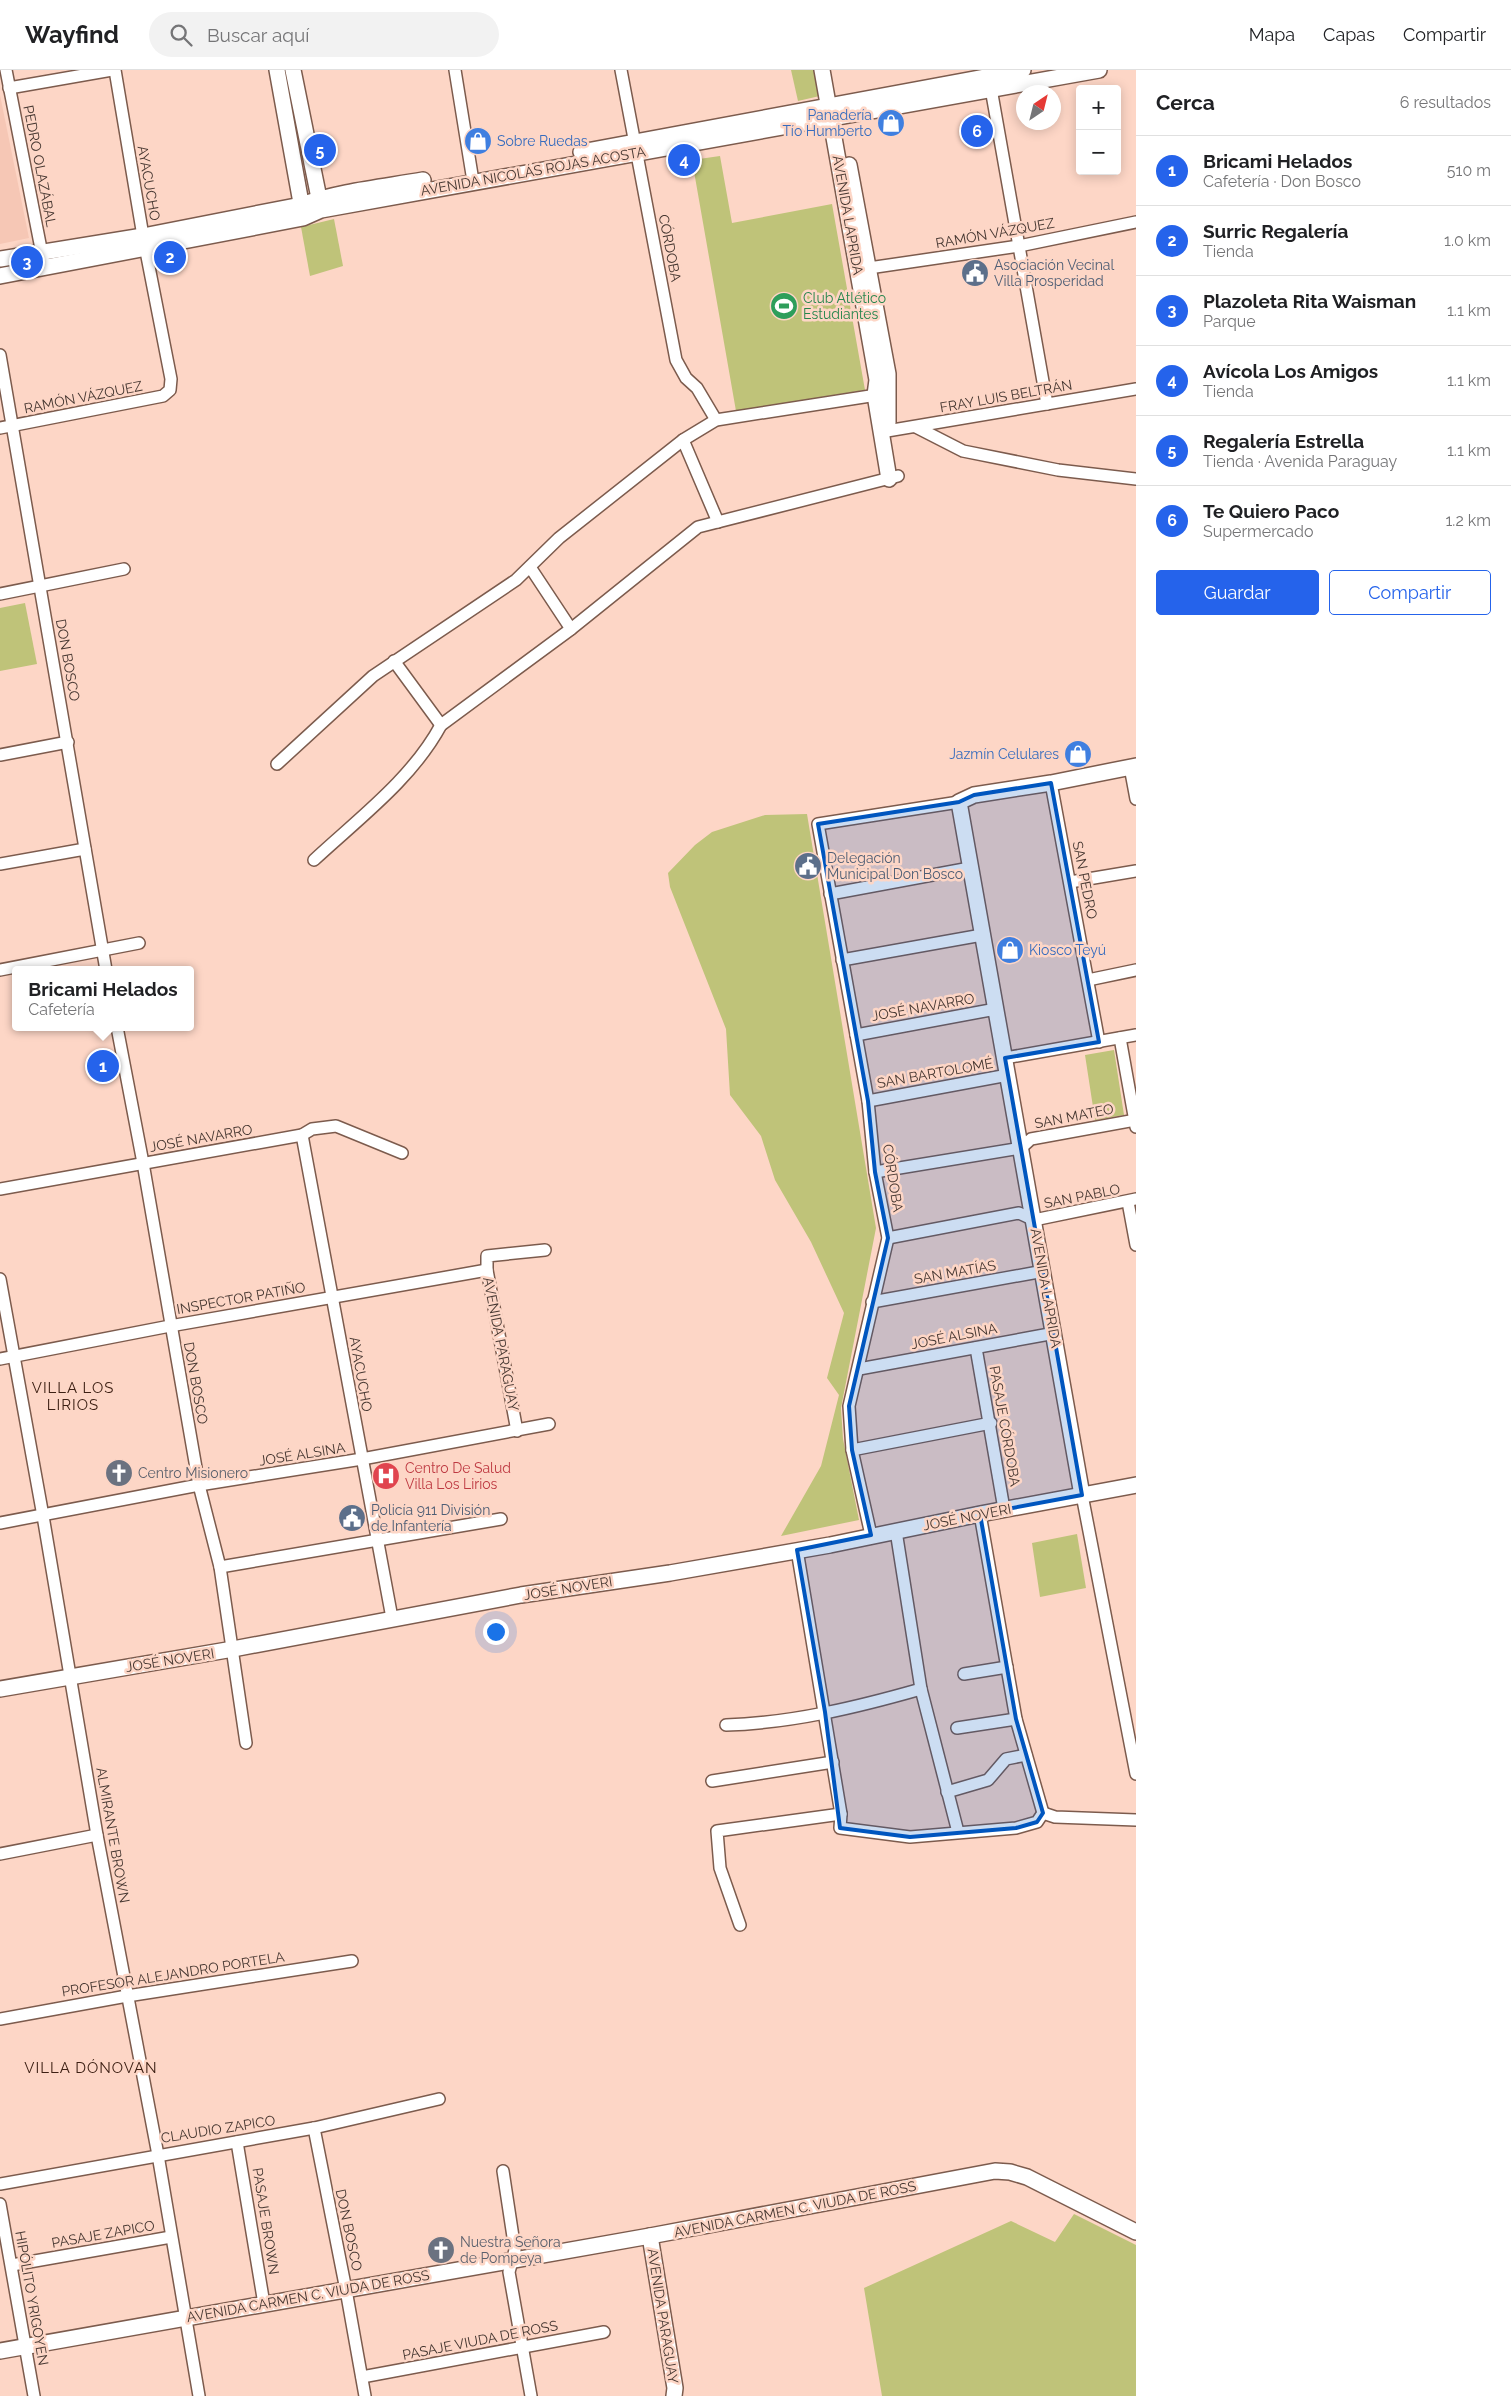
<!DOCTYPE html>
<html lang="es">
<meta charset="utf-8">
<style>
:root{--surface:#fff;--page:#f2f2f2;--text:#202124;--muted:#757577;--line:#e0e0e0;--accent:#2563eb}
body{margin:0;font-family:Raleway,sans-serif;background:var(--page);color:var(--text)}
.controls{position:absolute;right:15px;top:15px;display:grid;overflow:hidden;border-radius:5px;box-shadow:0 2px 12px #0003}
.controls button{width:45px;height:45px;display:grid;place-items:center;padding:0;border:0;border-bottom:1px solid var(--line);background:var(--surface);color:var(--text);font:25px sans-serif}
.compass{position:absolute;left:1016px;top:15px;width:45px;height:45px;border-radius:50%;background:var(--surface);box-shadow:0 2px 12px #0003;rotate:35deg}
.you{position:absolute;left:495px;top:1561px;width:18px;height:18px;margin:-12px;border:4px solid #fff;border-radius:50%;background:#1a73e8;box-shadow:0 0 0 8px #1a73e833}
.badge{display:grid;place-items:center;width:32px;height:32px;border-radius:50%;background:var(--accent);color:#fff;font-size:16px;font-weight:700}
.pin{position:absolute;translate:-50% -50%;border:2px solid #fff;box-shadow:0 1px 5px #0006}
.popup{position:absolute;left:12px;top:896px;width:182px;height:65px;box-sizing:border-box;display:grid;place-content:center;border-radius:5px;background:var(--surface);filter:drop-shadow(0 1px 4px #0005);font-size:16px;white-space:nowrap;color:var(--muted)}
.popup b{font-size:19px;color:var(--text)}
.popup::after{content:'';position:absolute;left:50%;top:100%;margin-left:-10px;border:10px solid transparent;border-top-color:var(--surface)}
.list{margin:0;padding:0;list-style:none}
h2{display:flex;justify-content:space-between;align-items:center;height:65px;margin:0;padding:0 20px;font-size:21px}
h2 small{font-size:16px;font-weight:400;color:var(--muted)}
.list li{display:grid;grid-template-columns:32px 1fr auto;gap:15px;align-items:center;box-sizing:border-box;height:70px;padding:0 20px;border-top:1px solid var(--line)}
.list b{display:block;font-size:19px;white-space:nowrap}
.list p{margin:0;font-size:16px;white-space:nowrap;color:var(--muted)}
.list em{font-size:16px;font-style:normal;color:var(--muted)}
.actions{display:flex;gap:10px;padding:15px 20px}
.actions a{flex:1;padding:11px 0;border:1px solid var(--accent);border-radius:5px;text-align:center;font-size:18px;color:var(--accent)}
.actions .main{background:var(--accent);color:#fff}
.icon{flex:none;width:28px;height:28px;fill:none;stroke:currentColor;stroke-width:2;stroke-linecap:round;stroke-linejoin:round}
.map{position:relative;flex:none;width:1136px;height:2326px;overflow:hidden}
header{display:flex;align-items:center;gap:30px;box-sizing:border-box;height:70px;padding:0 25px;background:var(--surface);border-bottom:1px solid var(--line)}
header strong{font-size:24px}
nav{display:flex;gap:28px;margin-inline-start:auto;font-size:18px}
.search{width:350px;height:45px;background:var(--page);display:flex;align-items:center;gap:12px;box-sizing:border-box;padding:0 18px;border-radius:28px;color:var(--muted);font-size:19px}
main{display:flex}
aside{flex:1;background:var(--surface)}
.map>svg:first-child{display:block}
.built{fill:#f6c7b5}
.green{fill:#bfc379}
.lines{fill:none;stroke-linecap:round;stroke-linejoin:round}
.street-casing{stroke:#7c5b4d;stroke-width:14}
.secondary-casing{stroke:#7c5b4d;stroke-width:18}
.street{stroke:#fff;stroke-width:11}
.secondary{stroke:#fff;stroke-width:15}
.marked{fill:#0056bf;fill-opacity:0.2;stroke:#0056bf;stroke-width:4;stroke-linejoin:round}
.labels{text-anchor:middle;stroke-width:5;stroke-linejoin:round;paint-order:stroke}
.shop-label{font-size:14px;fill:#366cbe;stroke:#fdd6c6;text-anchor:end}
.street-label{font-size:14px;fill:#463731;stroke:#fdd6c6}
.service-label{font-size:14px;fill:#4e5e75;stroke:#fdd6c6;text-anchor:start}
.leisure-label{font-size:14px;fill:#27864d;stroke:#fdd6c6;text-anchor:start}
.health-label{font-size:14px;fill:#be3a42;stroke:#fdd6c6;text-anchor:start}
.worship-label{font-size:14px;fill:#5b616d;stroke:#fdd6c6;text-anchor:start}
.neighbourhood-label{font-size:15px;letter-spacing:1px;fill:#3d2014;stroke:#fdd6c6}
</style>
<header>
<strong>Wayfind</strong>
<div class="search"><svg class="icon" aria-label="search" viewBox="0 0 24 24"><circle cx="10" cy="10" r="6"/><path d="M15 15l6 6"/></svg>Buscar aquí</div>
<nav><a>Mapa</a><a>Capas</a><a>Compartir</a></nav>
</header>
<main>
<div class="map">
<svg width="1136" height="2326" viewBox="0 0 1136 2326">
<rect width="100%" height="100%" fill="#fdd6c6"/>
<!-- built -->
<path class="built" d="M 0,25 L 29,168 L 0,174 Z"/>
<!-- green -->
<g class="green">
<path d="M 791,0 L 818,0 L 824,25 L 798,31 Z"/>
<path d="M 720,86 L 732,153 L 832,134 L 865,320 L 736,341 L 692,90 Z"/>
<path d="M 334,149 L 343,196 L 310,206 L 301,157 Z"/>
<path d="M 25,533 L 37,594 L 0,601 L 0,538 Z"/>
<path d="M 807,744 L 876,1158 L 841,1338 L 843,1369 L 859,1450 L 781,1466 L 821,1396 L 839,1325 L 827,1308 L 844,1243 L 811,1172 L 775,1110 L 761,1066 L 730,1025 L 726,959 L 670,817 L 668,803 L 695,775 L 712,762 L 765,745 Z"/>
<path d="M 1114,980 L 1124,1045 L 1095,1050 L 1085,985 Z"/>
<path d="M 1077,1464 L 1086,1518 L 1040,1527 L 1032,1473 Z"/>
<path d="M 1074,2144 L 1136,2175 L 1136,2326 L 882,2326 L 864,2218 L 1011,2151 L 1055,2172 Z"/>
</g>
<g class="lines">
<!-- street casing -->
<g class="street-casing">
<g id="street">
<path d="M 6,0 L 43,189"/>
<path d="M 455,0 L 473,111"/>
<path d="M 621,0 L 676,290 L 686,308 L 697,318 L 716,350"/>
<path d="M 990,13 L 1047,334"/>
<path d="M 9,18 L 112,0"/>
<path d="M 862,199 L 1019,176 L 1136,152"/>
<path d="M 0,285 L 106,900"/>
<path d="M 916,357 L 963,381 L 1058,400 L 1136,409"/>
<path d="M 0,358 L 163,326 L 170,320 L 171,309 L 143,166 L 115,0"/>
<path d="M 881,362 L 1136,319"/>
<path d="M 683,370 L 718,452"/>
<path d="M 530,497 L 571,559"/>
<path d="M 0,524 L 124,499"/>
<path d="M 394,591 L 441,655"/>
<path d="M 0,685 L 68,672"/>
<path d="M 277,694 L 373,606 L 516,510 L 559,468 L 683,370 L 716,350 L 883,324"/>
<path d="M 1130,697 L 1136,729"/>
<path d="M 1051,713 L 1099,972"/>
<path d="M 314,790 C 358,749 412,709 441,655 L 571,559 L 698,457 L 898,406"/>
<path d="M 0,794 L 85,779"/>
<path d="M 1070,812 L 1136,801"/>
<path d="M 830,824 L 970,798"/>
<path d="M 842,890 L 982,865"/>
<path d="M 0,900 L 139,873"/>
<path d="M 1088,910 L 1136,900"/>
<path d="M 117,957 L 143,1093 L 199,1415 L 220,1497 L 246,1673"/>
<path d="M 856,965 L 996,939"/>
<path d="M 1120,968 L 1136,1057"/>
<path d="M 1005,988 L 1136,965"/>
<path d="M 868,1031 L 1008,1005"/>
<path d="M 302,1065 L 392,1548"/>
<path d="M 875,1102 L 1021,1078 L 1031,1069 L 1136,1050"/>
<path d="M 0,1119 L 302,1065 L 312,1059 L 336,1056 L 402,1083"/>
<path d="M 1128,1132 L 1136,1175"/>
<path d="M 888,1168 L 1019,1143 L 1034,1150 L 1136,1129"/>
<path d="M 0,1209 L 43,1446 L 97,1765 L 158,2085 L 199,2326"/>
<path d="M 872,1232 L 1044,1201"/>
<path d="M 976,1278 L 1004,1439"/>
<path d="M 0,1289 L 170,1256 L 487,1200"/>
<path d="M 859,1299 L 1055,1263"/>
<path d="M 517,1361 L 487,1200 L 487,1186 L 545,1180"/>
<path d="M 852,1380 L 991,1353"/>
<path d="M 1082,1425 L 1136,1704"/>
<path d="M 980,1444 L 1016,1649 L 1043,1743"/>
<path d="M 0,1453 L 199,1415 L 362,1389 L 549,1354"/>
<path d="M 896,1461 L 921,1619 L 958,1762"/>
<path d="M 871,1465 L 852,1380 L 849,1336 L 888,1168 L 875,1102 L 868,1031 L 818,754 L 959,732"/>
<path d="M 797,1480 L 841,1744 L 840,1758 L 910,1767 L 1016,1758 L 1037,1752 L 1043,1743 L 1055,1747 L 1136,1750"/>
<path d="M 220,1497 L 501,1449"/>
<path d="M 964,1604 L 1007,1597"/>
<path d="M 726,1655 C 792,1653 858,1637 921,1619"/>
<path d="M 957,1658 L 1016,1649"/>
<path d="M 712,1711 L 833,1692"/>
<path d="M 947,1722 L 988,1710 L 1006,1689 L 1026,1685"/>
<path d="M 0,1784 L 97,1765"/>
<path d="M 740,1855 L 720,1798 L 717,1761 L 841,1744"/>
<path d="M 0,1949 L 127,1926 L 352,1891"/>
<path d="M 314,2058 L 346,2220 L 365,2326"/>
<path d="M 237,2072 L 264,2234"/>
<path d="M 503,2101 L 515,2180 L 509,2202 L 531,2326"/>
<path d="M 0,2114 L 314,2058 L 439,2029"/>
<path d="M 0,2134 L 34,2326"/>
<path d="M 12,2195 L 171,2167"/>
<path d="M 362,2307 L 604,2262"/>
</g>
</g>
<!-- secondary casing -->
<g class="secondary-casing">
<g id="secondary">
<path d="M 277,0 L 303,144"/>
<path d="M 293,0 L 321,138"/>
<path d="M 822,0 L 877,310 L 875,325 L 889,409"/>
<path d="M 581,82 L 1023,0"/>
<path d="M 849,95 L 888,304 L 888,353"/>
<path d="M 0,189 L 143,166 L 301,135 C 340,121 383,117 423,110"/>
<path d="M 0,206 L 303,148 L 321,140 L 1099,0"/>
<path d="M 1082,1425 L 959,732 L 974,725 L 1051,713 L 1136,696"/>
<path d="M 0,1619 L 233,1579 L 521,1525 L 670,1503 L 830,1475 L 980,1444 L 1136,1415"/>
<path d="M 650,2166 L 675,2318 L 674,2326"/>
<path d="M 0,2281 L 650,2166 L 995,2101 L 1010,2102 L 1027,2107 L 1136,2162"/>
</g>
</g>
<!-- street -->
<use href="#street" class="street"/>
<!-- secondary -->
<use href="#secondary" class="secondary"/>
</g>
<!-- marked area -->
<path class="marked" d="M 1051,713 L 1099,972 L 1005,988 L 1082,1425 L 980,1444 L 1016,1649 L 1043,1743 L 1037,1752 L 1016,1758 L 910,1767 L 840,1758 L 825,1642 L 797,1480 L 871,1465 L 852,1380 L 849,1336 L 888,1168 L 875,1102 L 868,1031 L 818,754 L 959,732 L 974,725 Z"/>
<!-- icons -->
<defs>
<g id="shop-disc" transform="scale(1.4375)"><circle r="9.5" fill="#3f7fe0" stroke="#fdd6c6"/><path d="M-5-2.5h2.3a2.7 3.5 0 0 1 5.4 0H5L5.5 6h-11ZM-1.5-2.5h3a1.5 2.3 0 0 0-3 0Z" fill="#fff"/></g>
<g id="civic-disc" transform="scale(1.4375)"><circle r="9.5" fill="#5c6f8a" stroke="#fdd6c6"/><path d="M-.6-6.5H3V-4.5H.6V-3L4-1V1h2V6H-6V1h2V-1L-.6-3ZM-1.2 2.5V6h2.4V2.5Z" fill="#fff"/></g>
<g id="stadium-disc" transform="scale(1.4375)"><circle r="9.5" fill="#2e9e5b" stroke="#fdd6c6"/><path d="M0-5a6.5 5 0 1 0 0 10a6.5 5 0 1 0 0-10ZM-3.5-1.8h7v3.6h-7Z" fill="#fff"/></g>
<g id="church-disc" transform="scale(1.4375)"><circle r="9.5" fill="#6b7280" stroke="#fdd6c6"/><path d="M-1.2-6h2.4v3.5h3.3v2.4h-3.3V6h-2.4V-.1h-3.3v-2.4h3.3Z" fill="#fff"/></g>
<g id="hospital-disc" transform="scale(1.4375)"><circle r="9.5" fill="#e0444e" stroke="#fdd6c6"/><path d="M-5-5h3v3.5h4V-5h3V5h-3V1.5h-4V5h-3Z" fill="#fff"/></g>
</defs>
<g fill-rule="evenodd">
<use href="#shop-disc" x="891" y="53"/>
<use href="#shop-disc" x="478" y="71"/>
<use href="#civic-disc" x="975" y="203"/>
<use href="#stadium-disc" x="784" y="236"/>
<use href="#shop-disc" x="1078" y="684"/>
<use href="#civic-disc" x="808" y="796"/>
<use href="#shop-disc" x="1010" y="880"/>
<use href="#church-disc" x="119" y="1403"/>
<use href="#hospital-disc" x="386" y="1406"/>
<use href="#civic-disc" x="352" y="1448"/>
<use href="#church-disc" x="441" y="2180"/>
</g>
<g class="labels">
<!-- shop labels -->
<g class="shop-label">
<text x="872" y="50">Panadería<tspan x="872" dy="16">Tío Humberto</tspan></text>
<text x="497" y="76" text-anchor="start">Sobre Ruedas</text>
<text x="1059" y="689">Jazmín Celulares</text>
<text x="1029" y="885" text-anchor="start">Kiosco Teyú</text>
</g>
<!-- street labels -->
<g class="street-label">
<text transform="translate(40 96) rotate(79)" y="5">PEDRO OLAZÁBAL</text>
<text transform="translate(533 101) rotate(-10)" y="5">AVENIDA NICOLÁS ROJAS ACOSTA</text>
<text transform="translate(149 113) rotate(80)" y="5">AYACUCHO</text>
<text transform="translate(848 145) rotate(80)" y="5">AVENIDA LAPRIDA</text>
<text transform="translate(995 163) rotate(-10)" y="5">RAMÓN VÁZQUEZ</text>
<text transform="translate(670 178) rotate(79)" y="5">CÓRDOBA</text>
<text transform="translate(1006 326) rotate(-10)" y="5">FRAY LUIS BELTRÁN</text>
<text transform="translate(83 327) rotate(-11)" y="5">RAMÓN VÁZQUEZ</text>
<text transform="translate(68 590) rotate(80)" y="5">DON BOSCO</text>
<text transform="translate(1085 810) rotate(79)" y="5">SAN PEDRO</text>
<text transform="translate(923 937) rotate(-10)" y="5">JOSÉ NAVARRO</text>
<text transform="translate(935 1003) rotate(-10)" y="5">SAN BARTOLOMÉ</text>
<text transform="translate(1074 1046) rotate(-11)" y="5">SAN MATEO</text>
<text transform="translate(201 1068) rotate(-10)" y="5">JOSÉ NAVARRO</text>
<text transform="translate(893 1108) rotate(81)" y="5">CÓRDOBA</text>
<text transform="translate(1082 1126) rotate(-11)" y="5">SAN PABLO</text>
<text transform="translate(955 1202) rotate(-10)" y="5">SAN MATÍAS</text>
<text transform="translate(1046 1218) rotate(80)" y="5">AVENIDA LAPRIDA</text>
<text transform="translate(241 1228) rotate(-10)" y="5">INSPECTOR PATIÑO</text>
<text transform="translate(954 1266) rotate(-11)" y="5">JOSÉ ALSINA</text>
<text transform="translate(501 1274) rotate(79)" y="5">AVENIDA PARAGUAY</text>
<text transform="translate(361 1304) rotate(80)" y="5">AYACUCHO</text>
<text transform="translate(196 1313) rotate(80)" y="5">DON BOSCO</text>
<text transform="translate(1005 1356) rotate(80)" y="5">PASAJE CÓRDOBA</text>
<text transform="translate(302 1384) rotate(-9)" y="5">JOSÉ ALSINA</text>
<text transform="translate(967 1447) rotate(-11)" y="5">JOSÉ NOVERI</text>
<text transform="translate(568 1518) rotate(-9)" y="5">JOSÉ NOVERI</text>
<text transform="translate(170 1590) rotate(-9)" y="5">JOSÉ NOVERI</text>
<text transform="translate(113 1765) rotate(80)" y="5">ALMIRANTE BROWN</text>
<text transform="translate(173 1904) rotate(-9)" y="5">PROFESOR ALEJANDRO PORTELA</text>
<text transform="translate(218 2059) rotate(-9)" y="5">CLAUDIO ZAPICO</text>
<text transform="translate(795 2139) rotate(-11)" y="5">AVENIDA CARMEN C. VIUDA DE ROSS</text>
<text transform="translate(266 2151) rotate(81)" y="5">PASAJE BROWN</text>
<text transform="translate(349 2160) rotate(78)" y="5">DON BOSCO</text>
<text transform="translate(103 2164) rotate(-10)" y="5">PASAJE ZAPICO</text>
<text transform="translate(308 2226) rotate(-10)" y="5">AVENIDA CARMEN C. VIUDA DE ROSS</text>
<text transform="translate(32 2228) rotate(80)" y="5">HIPÓLITO YRIGOYEN</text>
<text transform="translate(663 2246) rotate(81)" y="5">AVENIDA PARAGUAY</text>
<text transform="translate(480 2270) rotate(-11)" y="5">PASAJE VIUDA DE ROSS</text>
</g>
<!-- service labels -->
<g class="service-label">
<text x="994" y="200">Asociación Vecinal<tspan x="994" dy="16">Villa Prosperidad</tspan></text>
<text x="827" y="793">Delegación<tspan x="827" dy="16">Municipal Don Bosco</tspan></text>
<text x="371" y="1445">Policía 911 División<tspan x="371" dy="16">de Infantería</tspan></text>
</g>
<!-- leisure labels -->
<g class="leisure-label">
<text x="803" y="233">Club Atlético<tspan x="803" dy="16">Estudiantes</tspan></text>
</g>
<!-- health labels -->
<g class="health-label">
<text x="405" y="1403">Centro De Salud<tspan x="405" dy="16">Villa Los Lirios</tspan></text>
</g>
<!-- worship labels -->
<g class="worship-label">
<text x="138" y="1408">Centro Misionero</text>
<text x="460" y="2177">Nuestra Señora<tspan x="460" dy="16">de Pompeya</tspan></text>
</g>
<!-- neighbourhood labels -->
<g class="neighbourhood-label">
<text x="73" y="1323">VILLA LOS<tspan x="73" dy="17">LIRIOS</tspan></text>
<text x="91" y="2003">VILLA DÓNOVAN</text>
</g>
</g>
</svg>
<div class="controls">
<button>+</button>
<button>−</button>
</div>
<svg class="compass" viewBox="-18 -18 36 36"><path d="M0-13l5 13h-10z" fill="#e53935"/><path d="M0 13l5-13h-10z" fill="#757577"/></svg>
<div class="you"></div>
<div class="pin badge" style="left:103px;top:996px">1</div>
<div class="popup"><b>Bricami Helados</b>Cafetería</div>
<div class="pin badge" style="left:170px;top:187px">2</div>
<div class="pin badge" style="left:27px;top:192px">3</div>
<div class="pin badge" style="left:684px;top:90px">4</div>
<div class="pin badge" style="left:320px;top:80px">5</div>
<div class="pin badge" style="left:977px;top:61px">6</div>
</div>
<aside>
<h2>Cerca<small>6 resultados</small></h2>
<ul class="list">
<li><span class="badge">1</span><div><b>Bricami Helados</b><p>Cafetería · Don Bosco</p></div><em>510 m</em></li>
<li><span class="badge">2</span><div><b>Surric Regalería</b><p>Tienda</p></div><em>1.0 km</em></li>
<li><span class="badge">3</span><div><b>Plazoleta Rita Waisman</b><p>Parque</p></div><em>1.1 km</em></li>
<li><span class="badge">4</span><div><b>Avícola Los Amigos</b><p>Tienda</p></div><em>1.1 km</em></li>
<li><span class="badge">5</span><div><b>Regalería Estrella</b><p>Tienda · Avenida Paraguay</p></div><em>1.1 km</em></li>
<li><span class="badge">6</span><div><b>Te Quiero Paco</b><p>Supermercado</p></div><em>1.2 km</em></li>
</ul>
<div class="actions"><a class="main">Guardar</a><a>Compartir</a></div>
</aside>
</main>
